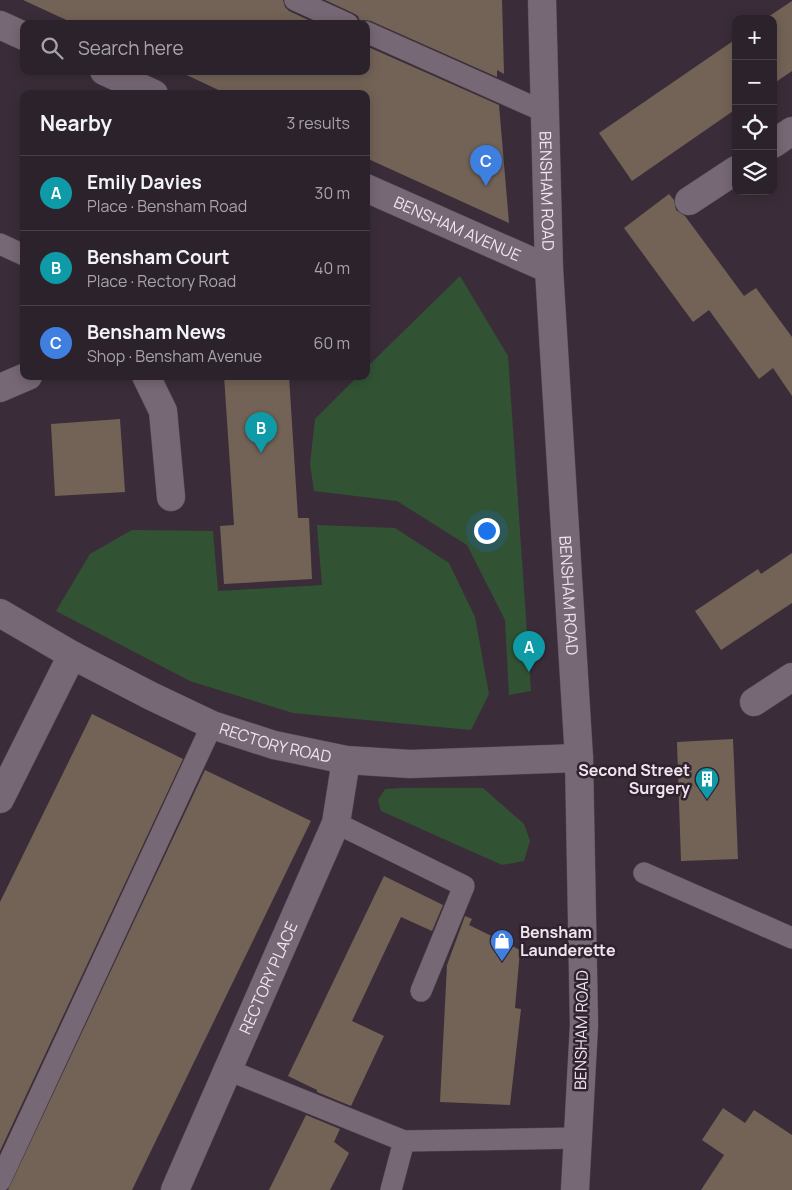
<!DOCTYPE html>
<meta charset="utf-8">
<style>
:root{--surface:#2c222b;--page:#382f37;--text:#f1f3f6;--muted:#a6a4a9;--line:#483f47;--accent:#9acb34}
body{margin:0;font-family:Manrope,sans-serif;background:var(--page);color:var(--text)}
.controls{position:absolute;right:15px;top:15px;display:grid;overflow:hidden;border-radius:10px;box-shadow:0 2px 12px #0003}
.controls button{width:45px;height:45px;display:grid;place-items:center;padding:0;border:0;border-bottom:1px solid var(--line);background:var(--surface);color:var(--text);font:25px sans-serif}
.you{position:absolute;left:486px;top:530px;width:18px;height:18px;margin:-12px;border:4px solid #fff;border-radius:50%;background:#1a73e8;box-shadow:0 0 0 8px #1a73e833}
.badge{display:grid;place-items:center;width:32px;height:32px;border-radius:50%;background:var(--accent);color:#fff;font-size:16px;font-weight:700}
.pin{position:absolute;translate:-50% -41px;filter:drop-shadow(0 1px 2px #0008)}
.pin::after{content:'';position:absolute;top:26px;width:18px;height:15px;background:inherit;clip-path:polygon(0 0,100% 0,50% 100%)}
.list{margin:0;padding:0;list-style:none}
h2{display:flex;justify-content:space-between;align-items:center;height:65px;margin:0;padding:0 20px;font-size:21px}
h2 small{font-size:16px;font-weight:400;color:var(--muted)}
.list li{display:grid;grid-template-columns:32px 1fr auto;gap:15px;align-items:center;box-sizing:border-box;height:75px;padding:0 20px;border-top:1px solid var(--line)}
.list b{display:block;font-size:19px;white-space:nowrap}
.list p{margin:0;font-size:16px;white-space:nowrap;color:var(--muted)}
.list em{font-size:16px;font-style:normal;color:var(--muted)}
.icon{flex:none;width:28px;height:28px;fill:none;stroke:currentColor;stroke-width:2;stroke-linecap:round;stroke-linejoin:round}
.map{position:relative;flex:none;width:792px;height:1190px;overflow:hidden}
.search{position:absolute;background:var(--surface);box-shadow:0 2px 12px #0003;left:20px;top:20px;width:350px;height:55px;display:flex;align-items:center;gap:12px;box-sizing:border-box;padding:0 18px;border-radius:10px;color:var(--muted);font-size:19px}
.panel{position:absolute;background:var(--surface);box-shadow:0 2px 12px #0003;left:20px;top:90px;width:350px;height:290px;border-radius:10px}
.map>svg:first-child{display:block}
.green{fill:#315334}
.building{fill:#736357}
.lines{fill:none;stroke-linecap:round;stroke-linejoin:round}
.service-casing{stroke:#564b55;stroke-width:22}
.minor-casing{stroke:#564b55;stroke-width:29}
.tertiary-casing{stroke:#564b55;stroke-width:29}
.secondary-casing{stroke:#564b55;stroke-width:29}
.service{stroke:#776876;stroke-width:21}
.minor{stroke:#776876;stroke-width:28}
.tertiary{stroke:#776876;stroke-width:28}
.secondary{stroke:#776876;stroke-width:28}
.labels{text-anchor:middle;stroke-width:5;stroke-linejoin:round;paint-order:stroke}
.street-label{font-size:16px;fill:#eee5ed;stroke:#30232f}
.poi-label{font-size:16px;font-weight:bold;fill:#eee5ed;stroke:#30232f;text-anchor:end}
</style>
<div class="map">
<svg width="792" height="1190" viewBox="0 0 792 1190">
<rect width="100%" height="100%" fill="#3a2d39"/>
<!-- green -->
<g class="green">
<path d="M 460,276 L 508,356 L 531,691 L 509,695 L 505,620 L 467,545 L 397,501 L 314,491 L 310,464 L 315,419 L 358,376 L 366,376 L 366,368 Z"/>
<path d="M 317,525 L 395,528 L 449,563 L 475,617 L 489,694 L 471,730 L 293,713 L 190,681 L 56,611 L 90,554 L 132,530 L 213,531 L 218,591 L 322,585 Z"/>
<path d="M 402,788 L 483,788 L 524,824 L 530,841 L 524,861 L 502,865 L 381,811 L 378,800 L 385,789 Z"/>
</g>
<!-- building -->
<g class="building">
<path d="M 23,0 L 283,0 L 285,7 L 289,11 L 317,24 L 75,24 Z"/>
<path d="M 325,0 L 502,0 L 504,74 L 497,70 L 497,77 L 371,21 L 365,20 L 360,21 L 358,16 L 353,13 Z"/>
<path d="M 792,1 L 792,71 L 773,84 L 773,19 L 765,19 Z"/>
<path d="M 736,39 L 736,109 L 632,181 L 599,133 Z"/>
<path d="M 366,46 L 499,105 L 509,223 L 366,158 L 366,94 L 227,94 L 178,71 L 366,71 Z"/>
<path d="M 669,194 L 674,200 L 676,210 L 685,216 L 744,296 L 756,288 L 792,337 L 792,396 L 773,368 L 759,379 L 709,310 L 693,322 L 624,228 Z"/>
<path d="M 224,376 L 289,376 L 298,518 L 309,518 L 312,579 L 224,584 L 220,526 L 234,525 Z"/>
<path d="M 120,419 L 125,492 L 55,496 L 51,424 Z"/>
<path d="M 792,553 L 792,603 L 721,650 L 695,611 L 758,569 L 761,574 Z"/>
<path d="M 92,714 L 183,759 L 0,1151 L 0,902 Z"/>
<path d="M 733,739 L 738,859 L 681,861 L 677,742 Z"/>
<path d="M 205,770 L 311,821 L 132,1190 L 8,1190 Z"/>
<path d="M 384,876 L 443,905 L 432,931 L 401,917 L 352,1021 L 384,1036 L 351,1106 L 317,1092 L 317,1090 L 288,1076 Z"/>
<path d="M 465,916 L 472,919 L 469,925 L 520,950 L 515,1008 L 521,1009 L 510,1105 L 440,1102 L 447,965 Z"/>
<path d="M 723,1108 L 745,1123 L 754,1110 L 792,1135 L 792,1190 L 701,1190 L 724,1155 L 702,1140 Z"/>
<path d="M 306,1115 L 340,1129 L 334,1142 L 349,1153 L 330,1190 L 269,1190 Z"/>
</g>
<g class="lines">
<!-- service casing -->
<g class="service-casing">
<g id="service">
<path d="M 295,0 L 348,24"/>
<path d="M 366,32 L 545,112"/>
<path d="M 0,244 L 24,255"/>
<path d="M 336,823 L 464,886 L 421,991"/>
<path d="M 644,873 L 792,938"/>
<path d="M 228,1070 L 404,1141 L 391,1190"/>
<path d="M 404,1141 L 578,1138"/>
<path d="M 0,1181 L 212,725"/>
</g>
</g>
<!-- minor casing -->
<g class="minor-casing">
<g id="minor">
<path d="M 0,25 L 24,36"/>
<path d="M 104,71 L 154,94"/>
<path d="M 773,144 L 792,131"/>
<path id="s1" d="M 366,188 L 549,269"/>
<path d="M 689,201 L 736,170"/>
<path d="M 146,376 L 163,411 L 171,497"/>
<path d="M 0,388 L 28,376"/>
<path d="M 754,702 L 792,677"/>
<path d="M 0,799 L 72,655"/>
<path id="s2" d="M 175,1190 L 336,823 L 346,760"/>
</g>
</g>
<!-- tertiary casing -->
<g class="tertiary-casing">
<g id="tertiary">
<path id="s3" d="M 0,613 L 72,655 L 151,696 L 212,725 L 274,745 L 346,760 L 410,764 L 579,758"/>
</g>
</g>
<!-- secondary casing -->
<g class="secondary-casing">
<g id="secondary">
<path id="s4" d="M 542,0 L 549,269 L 579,758 L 584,1025 L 575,1190"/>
</g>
</g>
<!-- service -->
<use href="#service" class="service"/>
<!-- minor -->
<use href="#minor" class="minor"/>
<!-- tertiary -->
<use href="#tertiary" class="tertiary"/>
<!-- secondary -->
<use href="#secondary" class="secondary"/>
</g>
<!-- icons -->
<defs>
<g id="building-pin" transform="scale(1.25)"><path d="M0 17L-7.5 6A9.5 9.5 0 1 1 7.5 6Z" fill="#0f9aa8" stroke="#30232f"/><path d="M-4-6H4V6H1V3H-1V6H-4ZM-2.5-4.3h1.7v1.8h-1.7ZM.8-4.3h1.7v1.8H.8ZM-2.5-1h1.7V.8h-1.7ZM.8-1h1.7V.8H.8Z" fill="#fff"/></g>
<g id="shop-pin" transform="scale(1.25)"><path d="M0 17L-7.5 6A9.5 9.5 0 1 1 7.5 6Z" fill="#3f7fe0" stroke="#30232f"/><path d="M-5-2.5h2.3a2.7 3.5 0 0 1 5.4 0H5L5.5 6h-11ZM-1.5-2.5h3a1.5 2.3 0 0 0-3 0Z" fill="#fff"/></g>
</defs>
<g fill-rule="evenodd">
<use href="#building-pin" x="707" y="779"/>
<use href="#shop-pin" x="502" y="941"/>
</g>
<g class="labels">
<!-- street labels -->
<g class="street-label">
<text dy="6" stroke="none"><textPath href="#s4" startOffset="191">BENSHAM ROAD</textPath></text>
<text dy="6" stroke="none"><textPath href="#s1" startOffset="100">BENSHAM AVENUE</textPath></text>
<text dy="6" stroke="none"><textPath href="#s4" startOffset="596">BENSHAM ROAD</textPath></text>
<text dy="6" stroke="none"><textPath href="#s3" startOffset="306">RECTORY ROAD</textPath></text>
<text dy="6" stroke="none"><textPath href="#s2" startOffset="232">RECTORY PLACE</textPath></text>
<text transform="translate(581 1030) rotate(-89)" y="6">BENSHAM ROAD</text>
</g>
<!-- poi labels -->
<g class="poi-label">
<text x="690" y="776">Second Street<tspan x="690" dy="18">Surgery</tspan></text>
<text x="520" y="938" text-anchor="start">Bensham<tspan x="520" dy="18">Launderette</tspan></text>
</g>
</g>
</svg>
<div class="controls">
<button>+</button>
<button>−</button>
<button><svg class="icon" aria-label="locate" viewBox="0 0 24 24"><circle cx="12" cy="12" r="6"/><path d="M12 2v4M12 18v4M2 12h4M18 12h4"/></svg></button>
<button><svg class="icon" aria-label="layers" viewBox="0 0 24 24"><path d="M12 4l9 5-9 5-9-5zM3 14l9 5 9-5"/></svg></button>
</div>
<div class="you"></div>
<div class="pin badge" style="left:529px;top:672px;background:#0f9aa8">A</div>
<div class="pin badge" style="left:261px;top:453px;background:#0f9aa8">B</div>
<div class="pin badge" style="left:486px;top:186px;background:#3f7fe0">C</div>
<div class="search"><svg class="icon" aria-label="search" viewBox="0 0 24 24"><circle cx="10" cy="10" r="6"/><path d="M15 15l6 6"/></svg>Search here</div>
<section class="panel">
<h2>Nearby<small>3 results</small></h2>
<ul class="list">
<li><span class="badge" style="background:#0f9aa8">A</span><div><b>Emily Davies</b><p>Place · Bensham Road</p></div><em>30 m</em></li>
<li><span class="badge" style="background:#0f9aa8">B</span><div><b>Bensham Court</b><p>Place · Rectory Road</p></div><em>40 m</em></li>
<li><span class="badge" style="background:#3f7fe0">C</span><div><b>Bensham News</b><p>Shop · Bensham Avenue</p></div><em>60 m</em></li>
</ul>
</section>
</div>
